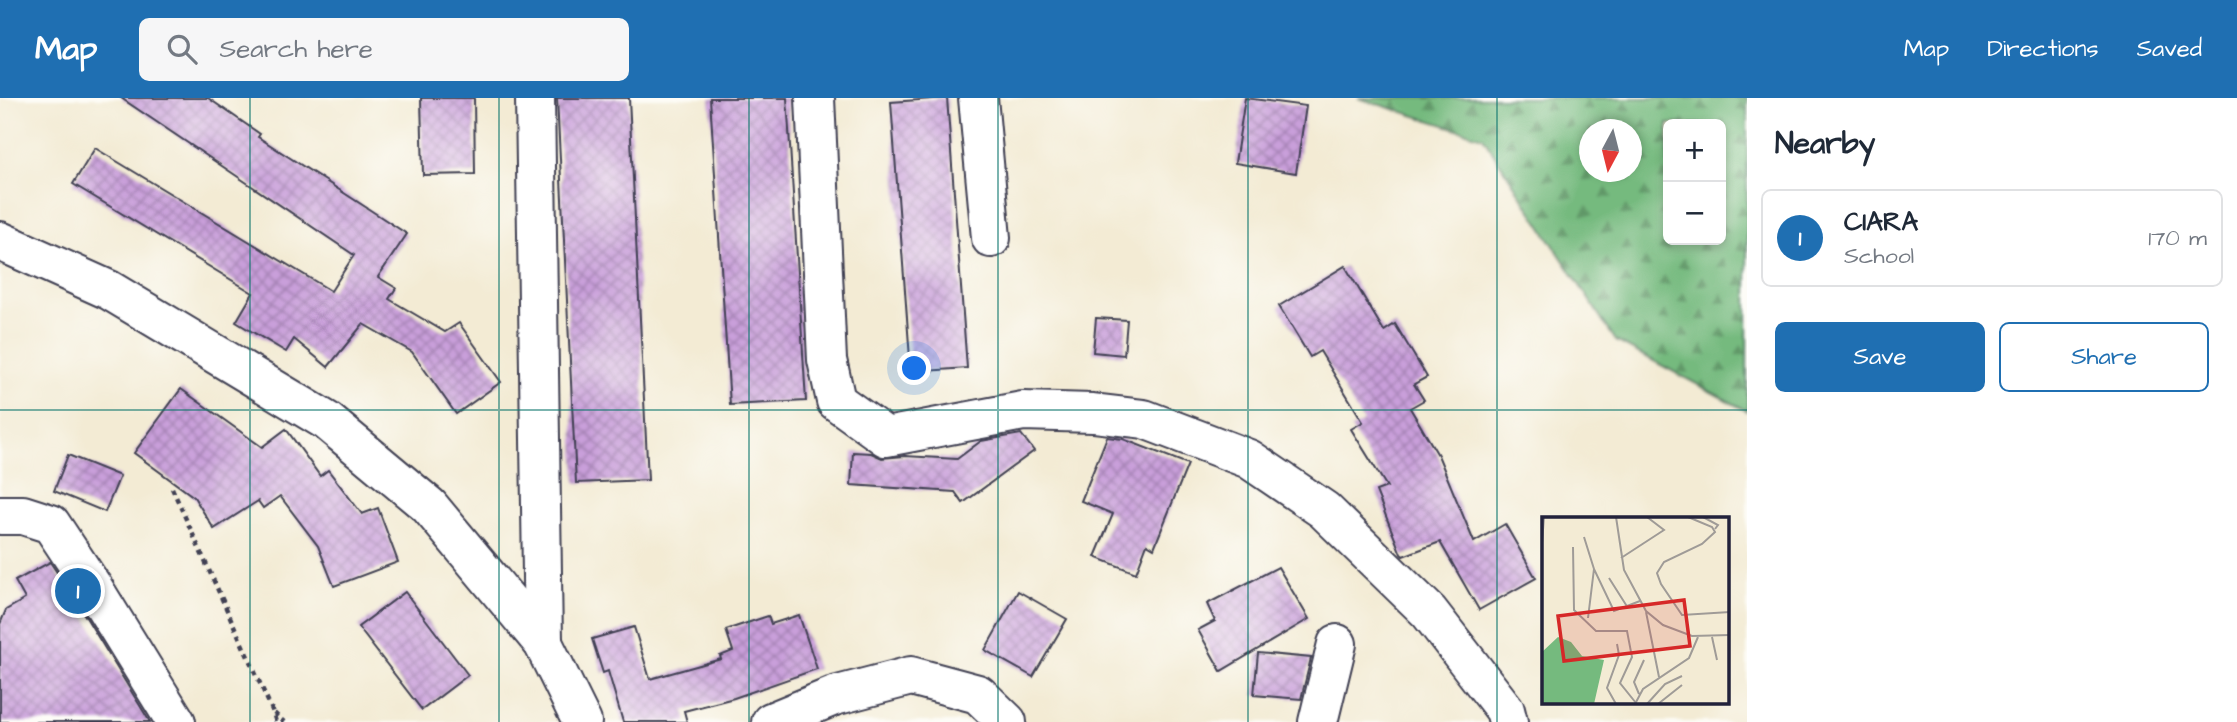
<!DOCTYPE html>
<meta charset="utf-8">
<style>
:root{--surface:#fff;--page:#f6f6f7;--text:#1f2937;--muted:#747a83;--line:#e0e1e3;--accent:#1f6fb2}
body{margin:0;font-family:"Architects Daughter",sans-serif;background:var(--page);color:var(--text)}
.controls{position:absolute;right:21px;top:21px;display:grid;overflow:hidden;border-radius:10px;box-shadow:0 4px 10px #0003}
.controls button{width:63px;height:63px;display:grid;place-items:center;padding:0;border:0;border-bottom:2px solid var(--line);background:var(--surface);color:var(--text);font:35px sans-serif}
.compass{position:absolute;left:1579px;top:21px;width:63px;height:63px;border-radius:50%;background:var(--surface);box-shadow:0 4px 10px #0003;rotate:187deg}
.you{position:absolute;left:915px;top:271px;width:24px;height:24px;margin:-18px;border:5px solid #fff;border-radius:50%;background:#1a73e8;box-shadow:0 0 0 10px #1a73e833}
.badge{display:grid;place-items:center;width:46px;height:46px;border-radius:50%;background:var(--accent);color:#fff;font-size:23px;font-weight:700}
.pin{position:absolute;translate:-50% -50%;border:4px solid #fff;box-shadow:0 2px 7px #0006}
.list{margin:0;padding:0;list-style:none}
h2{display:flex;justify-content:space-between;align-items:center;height:91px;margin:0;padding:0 28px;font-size:30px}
h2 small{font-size:23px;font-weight:400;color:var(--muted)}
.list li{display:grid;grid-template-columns:46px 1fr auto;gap:21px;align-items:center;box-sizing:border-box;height:98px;margin:0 14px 14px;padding:0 14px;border:2px solid var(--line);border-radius:10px}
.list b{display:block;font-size:26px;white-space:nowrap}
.list p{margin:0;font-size:23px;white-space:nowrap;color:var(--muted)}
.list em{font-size:23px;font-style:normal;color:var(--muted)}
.actions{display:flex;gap:14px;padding:21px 28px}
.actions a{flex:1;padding:16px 0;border:2px solid var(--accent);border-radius:10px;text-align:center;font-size:24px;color:var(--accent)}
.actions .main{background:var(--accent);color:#fff}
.icon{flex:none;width:38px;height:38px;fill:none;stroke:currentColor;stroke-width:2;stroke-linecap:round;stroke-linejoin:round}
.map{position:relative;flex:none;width:1747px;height:624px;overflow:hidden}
header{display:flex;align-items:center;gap:42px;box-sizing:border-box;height:98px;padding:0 35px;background:var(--accent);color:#fff}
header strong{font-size:33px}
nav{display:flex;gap:38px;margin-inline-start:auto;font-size:24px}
.search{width:490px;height:63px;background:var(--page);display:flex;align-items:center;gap:18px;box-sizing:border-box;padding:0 24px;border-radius:10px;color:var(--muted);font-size:26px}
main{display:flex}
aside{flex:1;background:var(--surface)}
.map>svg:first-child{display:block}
.forest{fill:url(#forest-firs);stroke:#4c6e5c;stroke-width:2;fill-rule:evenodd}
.building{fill:url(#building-cross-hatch)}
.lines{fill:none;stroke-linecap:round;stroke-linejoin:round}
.street-casing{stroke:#414052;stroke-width:42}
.secondary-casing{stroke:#414052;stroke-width:42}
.path{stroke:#414052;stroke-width:4.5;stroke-dasharray:5 5;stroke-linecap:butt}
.street{stroke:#fff;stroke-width:38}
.secondary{stroke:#fff;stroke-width:38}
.grid{fill:none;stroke:#0f766e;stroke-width:2;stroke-opacity:0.55}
.inset-road{fill:none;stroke:#9f9b97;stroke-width:2}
.view{fill:#d62828;fill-opacity:0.15;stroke:#d62828;stroke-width:3.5}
.inset-edge{fill:none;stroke:#22223b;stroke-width:3.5}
</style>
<header>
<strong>Map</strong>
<div class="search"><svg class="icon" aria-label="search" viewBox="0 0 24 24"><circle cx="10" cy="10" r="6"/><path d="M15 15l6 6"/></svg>Search here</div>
<nav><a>Map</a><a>Directions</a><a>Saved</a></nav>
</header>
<main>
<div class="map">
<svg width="1747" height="624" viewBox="0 0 1747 624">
<defs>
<pattern id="forest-firs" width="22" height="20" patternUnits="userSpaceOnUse" patternTransform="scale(1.75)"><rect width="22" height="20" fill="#75ba7e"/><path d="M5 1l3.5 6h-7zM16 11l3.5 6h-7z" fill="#609768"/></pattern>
<pattern id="building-cross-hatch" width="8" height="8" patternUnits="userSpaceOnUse" patternTransform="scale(1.75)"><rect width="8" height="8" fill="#c99fda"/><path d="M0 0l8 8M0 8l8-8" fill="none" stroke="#a381b2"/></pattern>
</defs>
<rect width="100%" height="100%" fill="#fdfcf7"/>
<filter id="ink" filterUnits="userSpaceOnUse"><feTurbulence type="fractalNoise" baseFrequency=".0143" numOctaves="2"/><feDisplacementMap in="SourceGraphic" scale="14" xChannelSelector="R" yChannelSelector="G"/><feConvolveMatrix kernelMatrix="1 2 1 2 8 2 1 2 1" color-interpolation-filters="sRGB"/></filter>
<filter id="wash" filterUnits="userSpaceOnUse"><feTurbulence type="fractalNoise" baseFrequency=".00686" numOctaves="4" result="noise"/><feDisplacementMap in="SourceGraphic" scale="28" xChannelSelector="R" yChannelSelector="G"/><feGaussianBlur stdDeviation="1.57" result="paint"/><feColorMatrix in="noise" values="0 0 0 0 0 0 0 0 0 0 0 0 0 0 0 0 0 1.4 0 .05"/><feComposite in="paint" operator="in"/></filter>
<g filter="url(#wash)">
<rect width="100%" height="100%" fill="#f3ebd4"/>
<!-- forest -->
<path class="forest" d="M 1358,0 L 1747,0 L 1747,313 L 1616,243 L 1483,39 ZM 1668,26 L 1721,26 L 1721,142 L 1668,142 ZM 1590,32 L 1632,32 L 1632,74 L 1590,74 Z"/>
<g id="blocks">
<!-- building -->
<g class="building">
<path d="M 121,0 L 208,0 L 260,36 L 258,39 L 407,136 L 378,179 L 396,190 L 389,201 L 445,234 L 459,225 L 501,284 L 456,316 L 412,254 L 363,226 L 328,269 L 294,241 L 286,254 L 236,224 L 253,195 L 73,86 L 95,50 L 331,193 L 354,157 Z"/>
<path d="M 421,0 L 474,0 L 475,76 L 423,77 Z"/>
<path d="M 557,0 L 629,0 L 648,382 L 576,385 Z"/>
<path d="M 710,0 L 787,0 L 806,303 L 730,307 Z"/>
<path d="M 947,0 L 967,270 L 911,274 L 891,4 Z"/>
<path d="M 1245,0 L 1306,8 L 1296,75 L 1235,65 Z"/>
<path d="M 1345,168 L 1384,233 L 1395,226 L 1427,279 L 1414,286 L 1424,302 L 1410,310 L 1438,357 L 1474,444 L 1505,426 L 1536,480 L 1479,512 L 1440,444 L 1403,458 L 1401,456 L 1376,393 L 1387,389 L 1351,331 L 1363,324 L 1320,253 L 1310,259 L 1279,208 Z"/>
<path d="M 1096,220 L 1127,222 L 1124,257 L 1093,254 Z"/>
<path d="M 181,291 L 262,349 L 286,331 L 320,378 L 328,372 L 362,416 L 378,410 L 398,464 L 334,488 L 318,448 L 280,398 L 263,410 L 258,403 L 214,431 L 194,399 L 134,355 Z"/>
<path d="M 1021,336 L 1034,353 L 963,405 L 955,394 L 851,387 L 853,354 L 871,355 L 882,360 L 905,358 L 957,361 L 981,343 Z"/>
<path d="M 1107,339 L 1123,341 L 1188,366 L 1154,450 L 1147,446 L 1136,475 L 1095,459 L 1113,416 L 1081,403 Z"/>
<path d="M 68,357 L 120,378 L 105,414 L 54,393 Z"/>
<path d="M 50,464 L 76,503 L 150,624 L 0,624 L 0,526 L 6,512 L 25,501 L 15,483 Z"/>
<path d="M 1278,469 L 1309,521 L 1221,573 L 1198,532 L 1215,523 L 1207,506 Z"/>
<path d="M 1018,493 L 1067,521 L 1033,579 L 985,552 Z"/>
<path d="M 405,494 L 468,577 L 422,612 L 358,529 Z"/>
<path d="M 799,517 L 817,571 L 734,600 L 684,613 L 687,624 L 623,624 L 608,573 L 603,575 L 592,541 L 634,529 L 650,581 L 721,561 L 720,558 L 733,553 L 726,532 L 768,518 L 771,526 Z"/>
<path d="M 1258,555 L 1311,560 L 1301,601 L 1254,597 Z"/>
</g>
</g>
</g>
<g filter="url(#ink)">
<use href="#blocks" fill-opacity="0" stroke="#414052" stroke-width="2"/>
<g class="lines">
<!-- street casing -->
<g class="street-casing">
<g id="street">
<path d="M 535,0 L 543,545"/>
<path d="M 815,0 L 827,262 L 836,303 L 886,339 L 1023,313 L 1093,315 L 1144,321 L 1249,361 L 1324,412 L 1429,514 L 1505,612 L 1508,624"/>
<path d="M 978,0 L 991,140"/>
<path d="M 0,143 L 109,192 L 327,323 L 429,408 L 543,545 L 582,624"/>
<path d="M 771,624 L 834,598 L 911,578 L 978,596 L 1007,624"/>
<path d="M 1318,624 L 1337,546"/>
</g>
</g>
<!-- secondary casing -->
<g class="secondary-casing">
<path id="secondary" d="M 0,417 L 23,417 L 51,426 L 94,491 L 176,624"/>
</g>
<!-- path -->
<g class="path">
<path d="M 172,390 L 272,612 L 276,624"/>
<path d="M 274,615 L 284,624"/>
</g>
<!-- street -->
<use href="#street" class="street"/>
<!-- secondary -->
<use href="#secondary" class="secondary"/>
</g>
</g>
<!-- grid -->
<path class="grid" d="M 250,0 L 250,624M 499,0 L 499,624M 749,0 L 749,624M 998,0 L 998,624M 1248,0 L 1248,624M 1497,0 L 1497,624M 0,312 L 1747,312"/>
<!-- overview -->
<g transform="translate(1542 419)">
<rect width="187" height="187" fill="#f3ebd4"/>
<path d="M 16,120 L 29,125 L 40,139 L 62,143 L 52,187 L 0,187 L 0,135 Z" fill="#75ba7e"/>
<path class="inset-road" d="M 74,0 L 82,53 L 104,94 L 121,108 L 150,119 L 188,118M 146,0 L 170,10 L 173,15 L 160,27 L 122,45 L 115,56 L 119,67 L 140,98 L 188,95M 161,0 L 176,8 L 173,12M 42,20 L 52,52M 0,26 L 2,0M 31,30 L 32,93 L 54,114 L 85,114 L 90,140 L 78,166 L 94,186M 79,41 L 122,13 L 105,0M 67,61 L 86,91M 104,95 L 117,160M 46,101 L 52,52 L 72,94 L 98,84M 170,120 L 175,143M 97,177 L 92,165 L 102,143M 74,187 L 65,171 L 77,138 L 75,127M 93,187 L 101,172 L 147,141 L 156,120M 105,187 L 123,167 L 140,159M 116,187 L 140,168"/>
<path class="view" d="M 142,83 L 148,129 L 22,144 L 16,99 Z"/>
<rect width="187" height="187" class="inset-edge"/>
</g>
</svg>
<div class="controls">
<button>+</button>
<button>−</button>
</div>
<svg class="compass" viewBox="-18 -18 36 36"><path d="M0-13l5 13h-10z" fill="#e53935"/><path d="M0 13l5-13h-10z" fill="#747a83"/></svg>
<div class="you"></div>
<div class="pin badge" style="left:78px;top:493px">1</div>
</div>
<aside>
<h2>Nearby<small></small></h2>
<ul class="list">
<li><span class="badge">1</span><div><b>CIARA</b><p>School</p></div><em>170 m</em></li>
</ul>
<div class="actions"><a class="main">Save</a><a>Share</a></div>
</aside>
</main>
